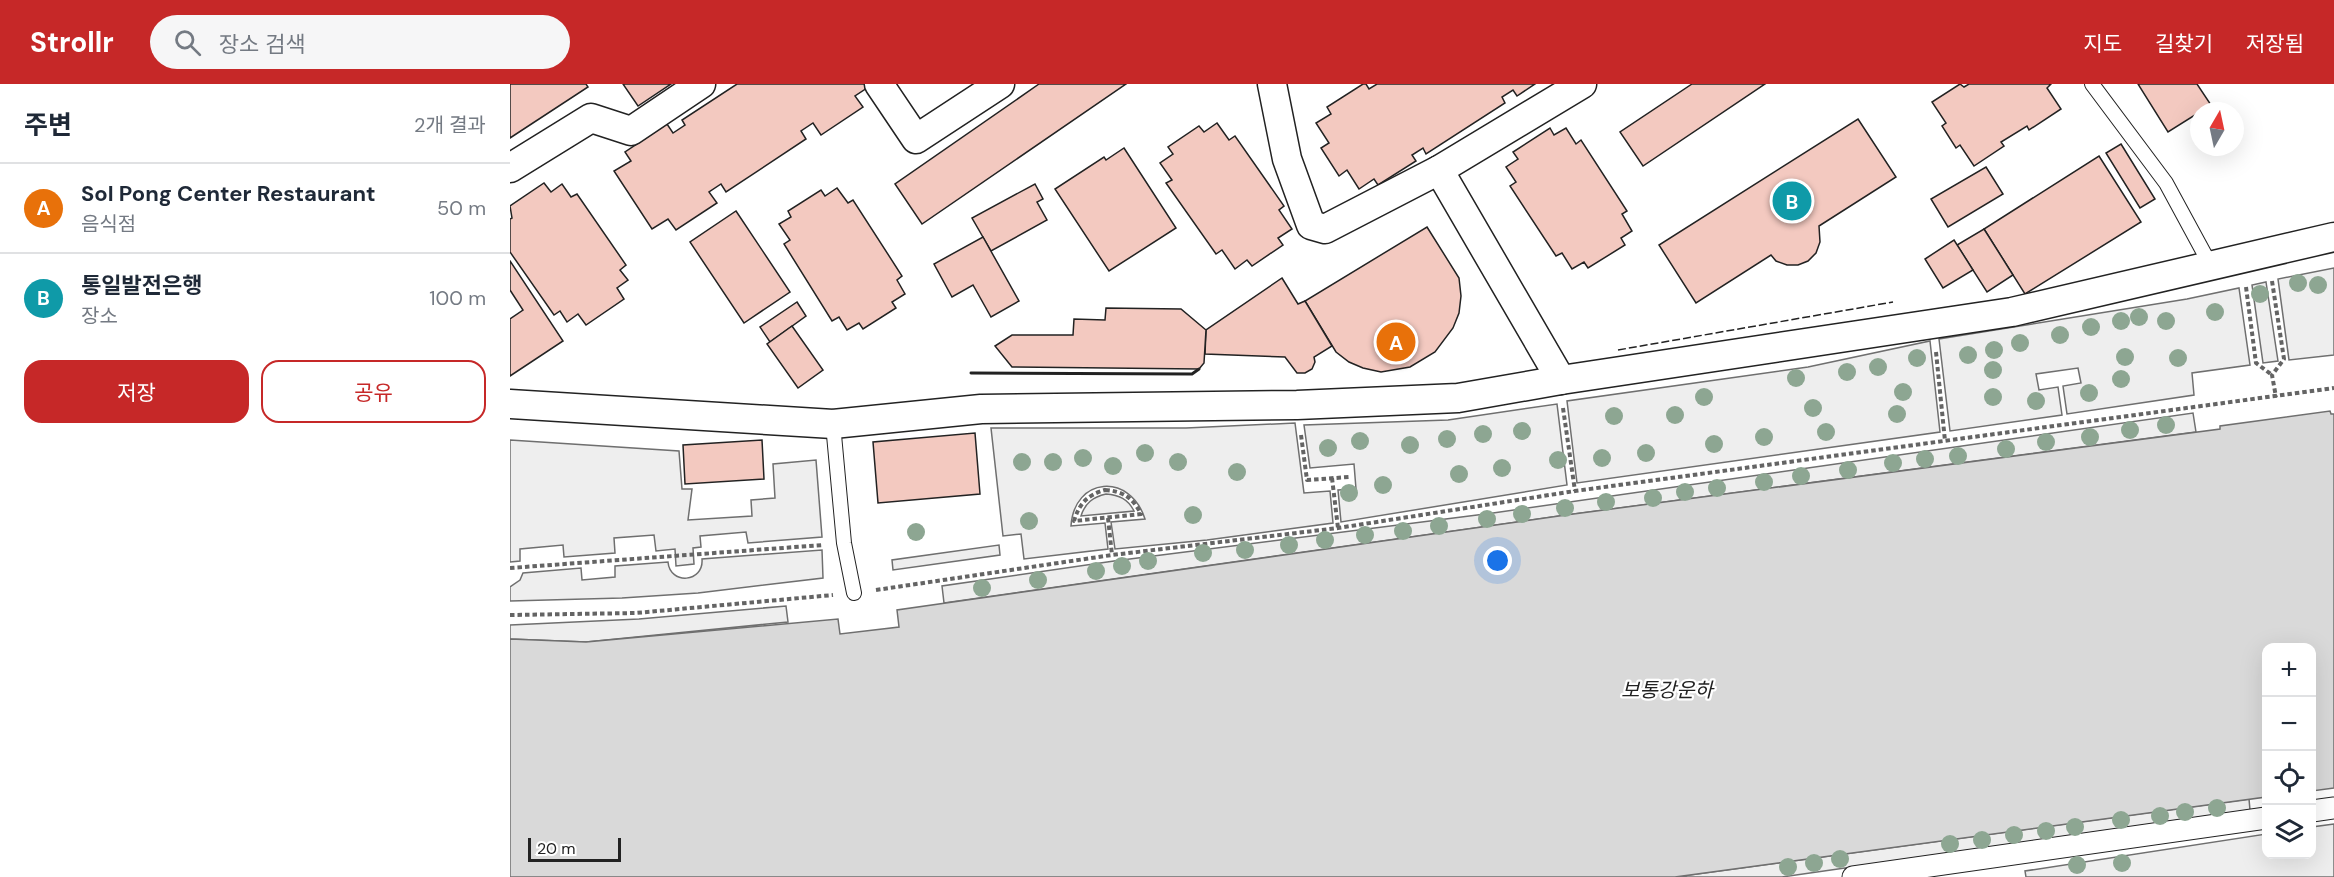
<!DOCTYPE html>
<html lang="ko">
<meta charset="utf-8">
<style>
:root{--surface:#fff;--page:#f6f6f7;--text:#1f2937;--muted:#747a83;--line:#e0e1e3;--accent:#c62828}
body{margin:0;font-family:"DM Sans","Noto Sans KR",sans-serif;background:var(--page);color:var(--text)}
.controls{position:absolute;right:18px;bottom:18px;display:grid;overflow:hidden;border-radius:12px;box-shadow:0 6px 24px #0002}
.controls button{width:54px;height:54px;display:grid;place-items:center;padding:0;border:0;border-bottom:2px solid var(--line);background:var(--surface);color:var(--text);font:30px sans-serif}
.compass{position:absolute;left:1680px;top:18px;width:54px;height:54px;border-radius:50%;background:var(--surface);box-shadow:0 6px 24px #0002;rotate:9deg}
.scale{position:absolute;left:18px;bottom:15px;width:93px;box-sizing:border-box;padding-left:6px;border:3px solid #222;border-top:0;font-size:16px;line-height:21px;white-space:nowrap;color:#222;-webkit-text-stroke:4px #fff;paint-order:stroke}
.you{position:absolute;left:988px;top:477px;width:21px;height:21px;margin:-15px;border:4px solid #fff;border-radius:50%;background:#1a73e8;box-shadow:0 0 0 9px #1a73e833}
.badge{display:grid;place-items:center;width:39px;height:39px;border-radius:50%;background:var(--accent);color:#fff;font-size:20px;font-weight:700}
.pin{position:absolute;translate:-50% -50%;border:3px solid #fff;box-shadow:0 2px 6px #0006}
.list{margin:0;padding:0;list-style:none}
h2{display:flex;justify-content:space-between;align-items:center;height:78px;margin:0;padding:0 24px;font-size:26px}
h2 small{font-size:20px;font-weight:400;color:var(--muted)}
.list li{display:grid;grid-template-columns:39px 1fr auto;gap:18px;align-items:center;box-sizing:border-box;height:90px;padding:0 24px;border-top:2px solid var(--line)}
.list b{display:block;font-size:22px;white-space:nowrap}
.list p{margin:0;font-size:20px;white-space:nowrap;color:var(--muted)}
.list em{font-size:20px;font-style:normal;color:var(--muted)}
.actions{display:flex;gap:12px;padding:18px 24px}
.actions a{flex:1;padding:14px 0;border:2px solid var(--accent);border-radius:18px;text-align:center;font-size:21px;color:var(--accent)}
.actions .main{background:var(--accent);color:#fff}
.icon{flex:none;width:33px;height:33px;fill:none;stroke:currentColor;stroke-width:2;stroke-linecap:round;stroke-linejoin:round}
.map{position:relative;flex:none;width:1824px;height:793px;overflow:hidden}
header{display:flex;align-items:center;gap:36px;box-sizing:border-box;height:84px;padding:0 30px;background:var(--accent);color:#fff}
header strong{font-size:28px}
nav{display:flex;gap:33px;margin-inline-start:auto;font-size:21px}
.search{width:420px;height:54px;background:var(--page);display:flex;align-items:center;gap:15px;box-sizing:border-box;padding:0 21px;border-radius:33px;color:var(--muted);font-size:22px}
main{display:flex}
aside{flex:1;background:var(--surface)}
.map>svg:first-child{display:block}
.green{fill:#eee;stroke:#6f6f6f;stroke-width:1.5}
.water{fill:#d9d9d9;stroke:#6f6f6f;stroke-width:1.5}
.building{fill:#f3c9c0;stroke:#222;stroke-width:1.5}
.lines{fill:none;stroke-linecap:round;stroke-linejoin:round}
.service-casing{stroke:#222;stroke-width:16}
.pedestrian-casing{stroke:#222;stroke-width:23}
.minor-casing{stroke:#222;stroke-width:31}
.path{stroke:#646464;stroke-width:4;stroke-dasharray:4.5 3;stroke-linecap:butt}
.service{stroke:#fff;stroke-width:14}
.pedestrian{stroke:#fff;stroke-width:21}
.minor{stroke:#fff;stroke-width:28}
.fence{stroke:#222;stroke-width:1.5;stroke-dasharray:8 3;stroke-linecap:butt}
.wall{stroke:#222;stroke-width:3}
.tree{fill:#8da692}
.labels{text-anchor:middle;stroke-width:4.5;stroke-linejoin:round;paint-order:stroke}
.water-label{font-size:20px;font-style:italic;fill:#222;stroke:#fff}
</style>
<header>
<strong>Strollr</strong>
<div class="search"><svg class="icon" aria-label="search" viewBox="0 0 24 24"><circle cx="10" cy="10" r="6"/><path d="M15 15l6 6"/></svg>장소 검색</div>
<nav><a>지도</a><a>길찾기</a><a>저장됨</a></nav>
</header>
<main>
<aside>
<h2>주변<small>2개 결과</small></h2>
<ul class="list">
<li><span class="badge" style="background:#e8710a">A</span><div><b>Sol Pong Center Restaurant</b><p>음식점</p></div><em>50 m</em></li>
<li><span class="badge" style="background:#0f9aa8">B</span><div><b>통일발전은행</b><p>장소</p></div><em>100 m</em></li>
</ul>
<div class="actions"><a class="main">저장</a><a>공유</a></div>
</aside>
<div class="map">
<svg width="1824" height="793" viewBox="0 0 1824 793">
<rect width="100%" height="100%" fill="#fff"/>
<!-- green -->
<g class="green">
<path d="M 1824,184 L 1824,271 L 1779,276 L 1768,195 Z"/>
<path d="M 1756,198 L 1768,277 L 1753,279 L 1742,201 Z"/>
<path d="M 1729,204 L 1740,281 L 1682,289 L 1684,311 L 1557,330 L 1553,302 L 1571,299 L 1568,284 L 1526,290 L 1529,306 L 1548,303 L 1552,331 L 1440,347 L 1429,255 L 1677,215 Z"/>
<path d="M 1420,257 L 1430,348 L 1067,399 L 1057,317 L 1298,283 Z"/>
<path d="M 1047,320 L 1057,401 L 831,438 L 828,406 L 846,405 L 844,380 L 800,384 L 794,341 L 938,336 Z"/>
<path d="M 1683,329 L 1686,348 L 1056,431 L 434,519 L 432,502 L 604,477 L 983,429 Z"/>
<path d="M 785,339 L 794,409 L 820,407 L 823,439 L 697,456 L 605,465 L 601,438 L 635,435 C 620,388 564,393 561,442 L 595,439 L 598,465 L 514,475 L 511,450 L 493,452 L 481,344 L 676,344 Z"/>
<path d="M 0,356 L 169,367 L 172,405 L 182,405 L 178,436 L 242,432 L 241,416 L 265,414 L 263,380 L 306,376 L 312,453 L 238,459 L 236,448 L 190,452 L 191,463 L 183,464 L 184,480 L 166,482 L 165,465 L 146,467 L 144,451 L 104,454 L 105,469 L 54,473 L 53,461 L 10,465 L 10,477 L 0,478 Z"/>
<path d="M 596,410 C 609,411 618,415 624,427 L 571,432 C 575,419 583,413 596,410 Z"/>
<path d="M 489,461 L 490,471 L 383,486 L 382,476 Z"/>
<path d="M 312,466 L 313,494 L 188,509 L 112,514 L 0,517 L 0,503 L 10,496 L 13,489 L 71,484 L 72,496 L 105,493 L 105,482 L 158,478 C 160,501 194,499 192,475 Z"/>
<path d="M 276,522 L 278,538 L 76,558 L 0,555 L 0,541 L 129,535 Z"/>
<path d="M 1739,715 L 1740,726 L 1272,793 L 1165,793 Z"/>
<path d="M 1824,740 L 1824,793 L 1516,793 L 1515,787 L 1756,750 L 1756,770 L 1802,770 L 1802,743 Z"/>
</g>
<!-- water -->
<path class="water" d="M 1820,327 L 1821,330 L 1824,330 L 1824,704 L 1802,707 L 1802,564 L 1756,564 L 1756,713 L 1165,793 L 0,793 L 0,555 L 76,558 L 328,535 L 330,550 L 389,543 L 387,526 L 1056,431 L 1710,345 L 1710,342 Z"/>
<!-- building -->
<g class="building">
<path d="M 0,0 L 76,0 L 78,3 L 0,54 Z"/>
<path d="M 113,0 L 161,0 L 128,22 Z"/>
<path d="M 227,0 L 359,0 L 360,2 L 345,12 L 353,23 L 311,51 L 303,39 L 291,47 L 296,55 L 216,108 L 211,100 L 199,108 L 207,119 L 166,146 L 158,135 L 142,145 L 104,87 L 121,77 L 115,68 L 157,40 L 163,49 L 175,41 L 172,36 Z"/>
<path d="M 529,0 L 616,0 L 412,140 L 385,100 Z"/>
<path d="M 853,0 L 856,0 L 859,5 L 867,0 L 1025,0 L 1007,12 L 1003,6 L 992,13 L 995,19 L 916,70 L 913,64 L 902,71 L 906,77 L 868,101 L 864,95 L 849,105 L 837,86 L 829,92 L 811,64 L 819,59 L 806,39 L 821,30 L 817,23 Z"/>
<path d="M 1182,0 L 1255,0 L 1133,82 L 1110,48 Z"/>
<path d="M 1450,0 L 1454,3 L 1459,0 L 1541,0 L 1537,4 L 1551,25 L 1519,46 L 1517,42 L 1491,58 L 1494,62 L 1464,82 L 1450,61 L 1446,64 L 1432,42 L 1436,39 L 1422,18 Z"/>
<path d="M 1628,0 L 1687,0 L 1701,21 L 1658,48 Z"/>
<path d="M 1348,35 L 1386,93 L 1309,142 L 1310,158 L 1306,169 L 1298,177 L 1288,181 L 1277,181 L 1266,177 L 1261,171 L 1186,219 L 1149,161 Z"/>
<path d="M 707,39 L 719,56 L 725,52 L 774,122 L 769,126 L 782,145 L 768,154 L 773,161 L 742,182 L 737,176 L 725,185 L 712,166 L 706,170 L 656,99 L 662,96 L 650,79 L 663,70 L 658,63 L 689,42 L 694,48 Z"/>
<path d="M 1040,44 L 1044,51 L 1056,44 L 1066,60 L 1071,56 L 1117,127 L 1112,130 L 1122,147 L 1111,154 L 1115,161 L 1078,184 L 1074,178 L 1062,185 L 1052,169 L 1046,172 L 1000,102 L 1006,98 L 996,83 L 1008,75 L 1003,68 Z"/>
<path d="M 1611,60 L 1645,115 L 1630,124 L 1596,69 Z"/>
<path d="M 614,64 L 666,144 L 599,187 L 545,105 L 594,73 L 596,76 Z"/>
<path d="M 1589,72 L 1631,138 L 1515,210 L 1474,145 Z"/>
<path d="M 1476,83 L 1493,110 L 1438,143 L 1421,115 Z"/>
<path d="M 34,99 L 41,108 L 52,100 L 61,113 L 67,110 L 116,181 L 110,186 L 118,196 L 107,204 L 114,215 L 76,241 L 68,230 L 57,238 L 50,227 L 44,231 L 0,168 L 0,135 L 2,134 L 0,122 Z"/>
<path d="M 525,100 L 533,115 L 527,118 L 537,136 L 481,167 L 462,134 Z"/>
<path d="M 327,104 L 338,119 L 343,116 L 392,192 L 387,196 L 395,210 L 382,218 L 386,224 L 353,245 L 349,239 L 337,246 L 329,233 L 322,237 L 274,160 L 280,156 L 269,140 L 281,133 L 278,127 L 311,106 L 315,112 Z"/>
<path d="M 226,127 L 280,208 L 234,239 L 180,158 Z"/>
<path d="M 917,143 L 949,194 L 951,212 L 949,229 L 943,244 L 925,268 L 900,283 L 871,288 L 853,284 L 839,278 L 826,268 L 795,217 Z"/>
<path d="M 1474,145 L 1503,191 L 1477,208 L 1447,161 Z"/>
<path d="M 473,153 L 509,217 L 481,233 L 463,201 L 442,213 L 424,180 Z"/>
<path d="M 1444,156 L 1463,186 L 1433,204 L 1415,175 Z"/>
<path d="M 0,177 L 53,257 L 0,292 L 0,235 L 13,226 L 0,206 Z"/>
<path d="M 772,194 L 788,220 L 795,217 L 822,262 L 804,273 L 805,278 L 802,285 L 795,289 L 787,289 L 775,273 L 695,270 L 696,246 Z"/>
<path d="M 287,218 L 296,232 L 260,258 L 250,243 Z"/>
<path d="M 596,224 L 671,225 L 696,246 L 694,279 L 689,285 L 502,283 L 485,262 L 502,251 L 563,251 L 564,235 L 595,236 Z"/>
<path d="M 282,242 L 313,286 L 288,304 L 257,260 Z"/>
<path d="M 465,349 L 470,410 L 368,419 L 363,358 Z"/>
<path d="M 252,356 L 254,395 L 175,400 L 173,361 Z"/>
</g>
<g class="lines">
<!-- service casing -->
<g class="service-casing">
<g id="service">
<path d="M 1582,0 L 1656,99 L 1701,182"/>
<path d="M 323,340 L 334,459 L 344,509"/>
</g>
</g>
<!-- pedestrian casing -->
<g class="pedestrian-casing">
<g id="pedestrian">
<path d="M 1802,727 L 1824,724"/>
<path d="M 1343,793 L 1756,734"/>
</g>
</g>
<!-- minor casing -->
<g class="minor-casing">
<g id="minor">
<path d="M 369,0 L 406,55 L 490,0"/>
<path d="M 762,0 L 777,75 L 801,141 L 815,145 L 929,86 L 1051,296"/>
<path d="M 0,84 L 81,34 L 121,47 L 191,0"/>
<path d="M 929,86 L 1072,0"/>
<path d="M 0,320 L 323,340 L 471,325 L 787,321 L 948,314 L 1051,296 L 1502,228 L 1824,153"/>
</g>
</g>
<!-- path -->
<g class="path">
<path d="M 1762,197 L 1774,275 L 1762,291 L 1766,313"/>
<path d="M 1736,203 L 1746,279 L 1762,291"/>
<path d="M 1426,268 L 1435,357"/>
<path d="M 1053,324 L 1065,407"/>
<path d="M 791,351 L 797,396 L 839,393"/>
<path d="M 822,394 L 828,444"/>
<path d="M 595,406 C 613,407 623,414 631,430 L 564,437 C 569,420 577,411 595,406 Z"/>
<path d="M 598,434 L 602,471"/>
<path d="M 0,484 L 313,461"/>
<path d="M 366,506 L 602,471 L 828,444 L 1065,407 L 1824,304"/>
<path d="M 0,531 L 126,529 L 323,511"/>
</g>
<!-- service -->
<use href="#service" class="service"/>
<!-- pedestrian -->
<use href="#pedestrian" class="pedestrian"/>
<!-- minor -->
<use href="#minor" class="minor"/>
<!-- fence -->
<path class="fence" d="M 1108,266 L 1383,218"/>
<!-- wall -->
<path class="wall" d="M 461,289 L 682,290 L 689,285"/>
</g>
<!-- trees -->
<g class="tree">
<circle cx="1788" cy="199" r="9"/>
<circle cx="1808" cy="201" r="9"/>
<circle cx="1750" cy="210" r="9"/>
<circle cx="1705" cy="228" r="9"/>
<circle cx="1629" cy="233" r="9"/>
<circle cx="1611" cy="237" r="9"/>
<circle cx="1656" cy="237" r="9"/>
<circle cx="1581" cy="243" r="9"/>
<circle cx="1550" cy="251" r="9"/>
<circle cx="1510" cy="259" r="9"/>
<circle cx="1484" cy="266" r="9"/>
<circle cx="1458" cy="271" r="9"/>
<circle cx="1615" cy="273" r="9"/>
<circle cx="1407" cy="274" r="9"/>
<circle cx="1668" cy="274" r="9"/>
<circle cx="1368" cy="283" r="9"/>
<circle cx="1483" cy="286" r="9"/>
<circle cx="1337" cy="288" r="9"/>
<circle cx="1286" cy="294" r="9"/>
<circle cx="1611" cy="295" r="9"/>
<circle cx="1393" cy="308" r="9"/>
<circle cx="1579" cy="309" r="9"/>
<circle cx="1194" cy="313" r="9"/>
<circle cx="1483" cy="313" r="9"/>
<circle cx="1526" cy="317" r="9"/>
<circle cx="1303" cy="324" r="9"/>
<circle cx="1387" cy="330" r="9"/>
<circle cx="1165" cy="331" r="9"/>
<circle cx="1104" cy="332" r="9"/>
<circle cx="1656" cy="341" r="9"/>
<circle cx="1620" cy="346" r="9"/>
<circle cx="1012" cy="347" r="9"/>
<circle cx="1316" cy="348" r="9"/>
<circle cx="973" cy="350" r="9"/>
<circle cx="1254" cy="353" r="9"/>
<circle cx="1580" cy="353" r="9"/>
<circle cx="937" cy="355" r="9"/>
<circle cx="850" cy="357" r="9"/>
<circle cx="1536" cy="358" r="9"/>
<circle cx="1204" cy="360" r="9"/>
<circle cx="900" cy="361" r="9"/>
<circle cx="818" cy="364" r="9"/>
<circle cx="1496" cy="365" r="9"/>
<circle cx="635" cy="369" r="9"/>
<circle cx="1136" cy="369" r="9"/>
<circle cx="1448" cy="372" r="9"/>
<circle cx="573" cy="374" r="9"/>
<circle cx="1092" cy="374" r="9"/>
<circle cx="1415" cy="375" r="9"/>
<circle cx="1048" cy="376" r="9"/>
<circle cx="512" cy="378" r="9"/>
<circle cx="543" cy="378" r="9"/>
<circle cx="668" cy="378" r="9"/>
<circle cx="1383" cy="379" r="9"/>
<circle cx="603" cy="382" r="9"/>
<circle cx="992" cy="384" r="9"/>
<circle cx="1338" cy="386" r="9"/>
<circle cx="727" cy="388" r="9"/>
<circle cx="949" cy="390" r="9"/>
<circle cx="1291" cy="392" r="9"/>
<circle cx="1254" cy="398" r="9"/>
<circle cx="873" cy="401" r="9"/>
<circle cx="1207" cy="404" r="9"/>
<circle cx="1175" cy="408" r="9"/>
<circle cx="839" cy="409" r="9"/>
<circle cx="1143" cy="414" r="9"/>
<circle cx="1096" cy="418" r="9"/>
<circle cx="1055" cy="424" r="9"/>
<circle cx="1012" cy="430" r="9"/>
<circle cx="683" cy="431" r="9"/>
<circle cx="977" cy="435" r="9"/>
<circle cx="519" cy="437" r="9"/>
<circle cx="929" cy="442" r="9"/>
<circle cx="893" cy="447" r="9"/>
<circle cx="406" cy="448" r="9"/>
<circle cx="855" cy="451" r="9"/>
<circle cx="815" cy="456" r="9"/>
<circle cx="779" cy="461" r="9"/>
<circle cx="735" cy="466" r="9"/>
<circle cx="693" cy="469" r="9"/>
<circle cx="638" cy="477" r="9"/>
<circle cx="612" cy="482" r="9"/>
<circle cx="586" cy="487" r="9"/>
<circle cx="528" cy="496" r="9"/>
<circle cx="472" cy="504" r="9"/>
<circle cx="1707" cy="724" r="9"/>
<circle cx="1675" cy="728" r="9"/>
<circle cx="1650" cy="732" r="9"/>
<circle cx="1611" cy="736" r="9"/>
<circle cx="1565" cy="743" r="9"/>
<circle cx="1536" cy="747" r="9"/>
<circle cx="1504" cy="751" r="9"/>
<circle cx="1472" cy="756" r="9"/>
<circle cx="1440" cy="760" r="9"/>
<circle cx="1330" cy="775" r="9"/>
<circle cx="1304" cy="779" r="9"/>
<circle cx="1612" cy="779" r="9"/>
<circle cx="1567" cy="781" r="9"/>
<circle cx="1278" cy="783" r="9"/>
</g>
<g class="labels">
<!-- water labels -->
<g class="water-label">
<text x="1157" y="613">보통강운하</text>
</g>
</g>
</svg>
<div class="controls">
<button>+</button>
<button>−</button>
<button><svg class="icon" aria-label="locate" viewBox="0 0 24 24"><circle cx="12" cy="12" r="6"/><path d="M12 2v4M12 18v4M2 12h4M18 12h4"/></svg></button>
<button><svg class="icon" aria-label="layers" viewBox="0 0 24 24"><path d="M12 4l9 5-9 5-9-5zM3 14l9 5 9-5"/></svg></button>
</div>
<svg class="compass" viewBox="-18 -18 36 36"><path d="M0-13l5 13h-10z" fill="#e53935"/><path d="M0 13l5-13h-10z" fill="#747a83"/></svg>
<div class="scale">20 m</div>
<div class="you"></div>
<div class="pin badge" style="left:886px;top:258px;background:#e8710a">A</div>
<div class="pin badge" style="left:1282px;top:117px;background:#0f9aa8">B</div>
</div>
</main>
